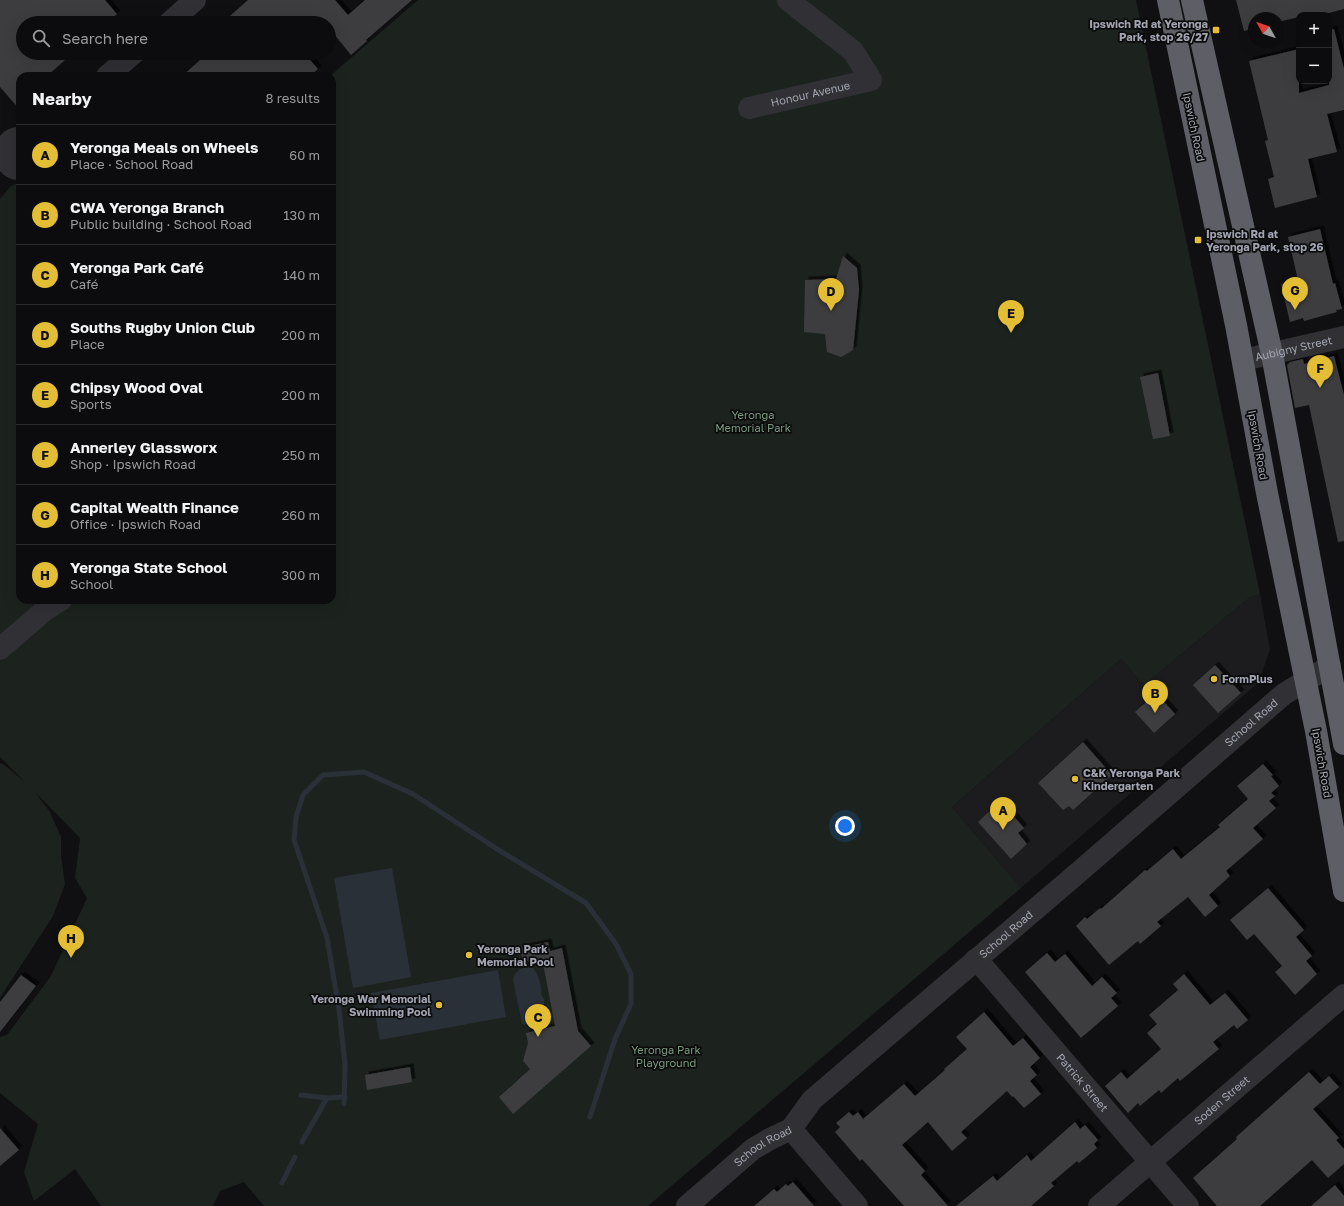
<!DOCTYPE html>
<meta charset="utf-8">
<style>
:root{--surface:#0c0b0d;--page:#1a191b;--text:#f1f3f6;--muted:#9a9b9d;--line:#2c2b2e;--accent:#e3be35}
body{margin:0;font-family:"Golos Text",sans-serif;background:var(--page);color:var(--text)}
.controls{position:absolute;right:12px;top:12px;display:grid;overflow:hidden;border-radius:8px;box-shadow:0 4px 16px #0002}
.controls button{width:36px;height:36px;display:grid;place-items:center;padding:0;border:0;border-bottom:1px solid var(--line);background:var(--surface);color:var(--text);font:20px sans-serif}
.compass{position:absolute;left:1248px;top:12px;width:36px;height:36px;border-radius:50%;background:var(--surface);box-shadow:0 4px 16px #0002;rotate:310deg}
.you{position:absolute;left:845px;top:826px;width:14px;height:14px;margin:-10px;border:3px solid #fff;border-radius:50%;background:#1a73e8;box-shadow:0 0 0 6px #1a73e833}
.badge{display:grid;place-items:center;width:26px;height:26px;border-radius:50%;background:var(--accent);color:#111;font-size:13px;font-weight:700}
.pin{position:absolute;translate:-50% -33px;filter:drop-shadow(0 1px 2px #0008)}
.pin::after{content:'';position:absolute;top:21px;width:14px;height:12px;background:inherit;clip-path:polygon(0 0,100% 0,50% 100%)}
.list{margin:0;padding:0;list-style:none}
h2{display:flex;justify-content:space-between;align-items:center;height:52px;margin:0;padding:0 16px;font-size:17px}
h2 small{font-size:13px;font-weight:400;color:var(--muted)}
.list li{display:grid;grid-template-columns:26px 1fr auto;gap:12px;align-items:center;box-sizing:border-box;height:60px;padding:0 16px;border-top:1px solid var(--line)}
.list b{display:block;font-size:15px;white-space:nowrap}
.list p{margin:0;font-size:13px;white-space:nowrap;color:var(--muted)}
.list em{font-size:13px;font-style:normal;color:var(--muted)}
.icon{flex:none;width:22px;height:22px;fill:none;stroke:currentColor;stroke-width:2;stroke-linecap:round;stroke-linejoin:round}
.map{position:relative;flex:none;width:1344px;height:1206px;overflow:hidden}
.search{position:absolute;background:var(--surface);box-shadow:0 4px 16px #0002;left:16px;top:16px;width:320px;height:44px;display:flex;align-items:center;gap:10px;box-sizing:border-box;padding:0 14px;border-radius:22px;color:var(--muted);font-size:15px}
.panel{position:absolute;background:var(--surface);box-shadow:0 4px 16px #0002;left:16px;top:72px;width:320px;height:532px;border-radius:12px}
.map>svg:first-child{display:block}
.built{fill:#1c1c1e}
.green{fill:#1c231e}
.water{fill:#2a3038}
.lines{fill:none;stroke-linecap:round;stroke-linejoin:round}
.stream{stroke:#2a3038;stroke-width:5}
.building{fill:#3c3d41;filter:url(#shadow)}
.minor{stroke:#313135;stroke-width:22}
.highway{stroke:#5d5e66;stroke-width:22}
.poi-dot{fill:#e3be35;stroke:#0b0b0c;stroke-width:1.5}
.labels{text-anchor:middle;stroke-width:3.5;stroke-linejoin:round;paint-order:stroke}
.poi-label{font-size:11px;font-weight:bold;fill:#a2a4b1;stroke:#0b0b0c;text-anchor:start}
.street-label{font-size:11px;fill:#a2a4b1;stroke:#0b0b0c}
.park-label{font-size:11px;fill:#7a9b80;stroke:#0b0b0c}
</style>
<div class="map">
<svg width="1344" height="1206" viewBox="0 0 1344 1206">
<defs>
<filter id="shadow"><feDropShadow dx="3.5" dy="-3.5" stdDeviation="0" flood-color="#0009"/></filter>
</defs>
<rect width="100%" height="100%" fill="#100f11"/>
<!-- built -->
<path class="built" d="M 1260,594 L 1270,650 L 1258,683 L 1021,888 L 952,807 L 1121,659 L 1144,685 L 1249,598 Z"/>
<!-- green -->
<path class="green" d="M 418,0 L 1136,0 L 1260,594 L 1249,598 L 1144,685 L 1121,659 L 952,807 L 1021,888 L 648,1206 L 264,1206 L 244,1182 L 220,1191 L 213,1206 L 101,1206 L 75,1169 L 34,1201 L 24,1172 L 38,1124 L 0,1093 L 0,1037 L 7,1035 L 51,976 L 87,898 L 75,878 L 80,838 L 35,792 L 50,812 L 61,837 L 61,855 L 65,884 L 53,916 L 0,998 L 0,763 L 3,764 L 25,782 L 0,757 L 0,199 L 10,187 L 20,181 L 20,600 L 332,600 L 332,76 L 330,76 Z"/>
<!-- water -->
<g class="water">
<path d="M 392,868 L 411,977 L 353,988 L 334,878 Z"/>
<path d="M 526,967 L 533,968 C 539,976 542,986 541,995 C 545,999 545,1002 543,1008 C 547,1012 548,1016 545,1021 L 537,1021 L 524,1025 L 522,1023 L 513,980 C 515,972 518,970 526,967 Z"/>
<path d="M 498,970 L 506,1017 L 380,1040 L 371,993 Z"/>
</g>
<g class="lines">
<!-- stream -->
<g class="stream">
<path d="M 301,1095 L 327,1098 L 345,1097"/>
<path d="M 344,1104 L 345,1064 L 339,1009 L 327,938 L 294,840 L 296,817 L 303,795 L 323,775 L 364,772 L 413,794 L 497,849 L 586,903 L 616,944 L 631,974 L 631,1004 L 615,1039 L 590,1117"/>
<path d="M 302,1142 L 327,1098"/>
<path d="M 282,1183 L 295,1157"/>
</g>
</g>
<!-- building -->
<g class="building">
<path d="M 0,0 L 105,0 L 117,14 L 107,23 L 23,23 L 23,53 L 73,53 L 47,76 L 20,76 L 20,110 L 0,87 Z"/>
<path d="M 248,0 L 335,0 L 348,15 L 365,0 L 412,0 L 366,40 L 367,41 L 351,55 L 329,28 L 329,23 L 222,23 Z"/>
<path d="M 1236,0 L 1344,0 L 1344,9 L 1321,15 L 1299,15 L 1299,17 L 1278,22 L 1278,18 L 1254,18 L 1254,28 L 1244,31 Z"/>
<path d="M 1334,29 L 1344,69 L 1344,110 L 1327,114 L 1337,152 L 1308,159 L 1317,197 L 1275,208 L 1268,179 L 1274,177 L 1265,141 L 1268,140 L 1249,61 L 1299,49 L 1299,93 L 1329,85 L 1329,30 Z"/>
<path d="M 208,53 L 304,53 L 318,69 L 310,76 L 182,76 Z"/>
<path d="M 1320,229 L 1333,284 L 1335,283 L 1342,309 L 1336,310 L 1337,312 L 1304,321 L 1303,318 L 1290,322 L 1281,284 L 1298,280 L 1288,237 Z"/>
<path d="M 843,256 L 857,268 L 859,290 L 853,350 L 841,357 L 827,352 L 825,334 L 804,332 L 805,280 L 836,279 Z"/>
<path d="M 1334,356 L 1344,395 L 1344,541 L 1338,542 L 1309,405 L 1295,408 L 1287,365 L 1290,362 L 1303,359 L 1304,364 Z"/>
<path d="M 1158,373 L 1170,436 L 1153,439 L 1140,377 Z"/>
<path d="M 1215,665 L 1241,693 L 1218,713 L 1193,685 Z"/>
<path d="M 1156,693 L 1175,714 L 1154,733 L 1135,712 Z"/>
<path d="M 1083,742 L 1112,775 L 1073,810 L 1069,806 L 1063,810 L 1038,783 Z"/>
<path d="M 1263,764 L 1273,775 L 1271,776 L 1279,786 L 1271,793 L 1275,796 L 1269,801 L 1276,808 L 1253,828 L 1263,839 L 1226,871 L 1230,876 L 1209,895 L 1218,906 L 1205,917 L 1188,897 L 1157,922 L 1161,926 L 1140,944 L 1138,941 L 1109,965 L 1076,926 L 1085,917 L 1087,919 L 1100,908 L 1101,909 L 1145,870 L 1147,871 L 1173,849 L 1181,859 L 1220,827 L 1218,825 L 1248,799 L 1237,786 Z"/>
<path d="M 994,807 L 1005,819 L 1011,813 L 1024,828 L 1018,833 L 1027,844 L 1011,859 L 978,822 Z"/>
<path d="M 1268,888 L 1304,930 L 1296,937 L 1312,956 L 1306,961 L 1317,974 L 1295,995 L 1275,972 L 1282,966 L 1254,934 L 1247,940 L 1230,920 Z"/>
<path d="M 548,942 L 550,951 L 562,948 L 578,1031 L 591,1046 L 513,1114 L 499,1097 L 530,1069 L 523,1061 L 528,1043 L 526,1033 L 555,1026 L 542,958 L 523,962 L 520,948 Z"/>
<path d="M 1047,953 L 1055,962 L 1065,954 L 1092,986 L 1102,977 L 1117,993 L 1111,998 L 1118,1006 L 1081,1038 L 1025,972 Z"/>
<path d="M 1184,974 L 1210,1005 L 1225,993 L 1248,1020 L 1237,1029 L 1234,1025 L 1213,1042 L 1219,1049 L 1180,1081 L 1178,1078 L 1161,1093 L 1159,1090 L 1140,1106 L 1138,1103 L 1128,1113 L 1105,1086 L 1121,1072 L 1127,1079 L 1161,1049 L 1147,1033 L 1157,1024 L 1149,1015 L 1178,990 L 1173,984 Z"/>
<path d="M 21,975 L 36,986 L 0,1032 L 0,1002 Z"/>
<path d="M 984,1012 L 1013,1046 L 1023,1038 L 1040,1058 L 1030,1067 L 1037,1075 L 1030,1081 L 1041,1094 L 1024,1108 L 1013,1096 L 1012,1097 L 1007,1091 L 961,1132 L 967,1138 L 952,1151 L 928,1122 L 902,1145 L 925,1171 L 921,1175 L 948,1206 L 904,1206 L 862,1159 L 860,1161 L 835,1132 L 840,1127 L 836,1123 L 849,1112 L 853,1116 L 858,1112 L 863,1119 L 904,1084 L 915,1096 L 945,1070 L 944,1069 L 967,1049 L 956,1037 Z"/>
<path d="M 410,1067 L 412,1082 L 367,1090 L 365,1075 Z"/>
<path d="M 1309,1072 L 1320,1084 L 1329,1076 L 1339,1087 L 1313,1109 L 1339,1138 L 1336,1140 L 1344,1149 L 1344,1164 L 1328,1178 L 1312,1160 L 1260,1206 L 1217,1206 L 1193,1178 L 1237,1139 L 1236,1137 Z"/>
<path d="M 1075,1122 L 1080,1129 L 1085,1125 L 1098,1140 L 1094,1144 L 1097,1148 L 1079,1163 L 1077,1161 L 1051,1183 L 1054,1186 L 1031,1206 L 956,1206 L 993,1176 L 997,1181 L 1027,1155 L 1031,1161 Z"/>
<path d="M 0,1128 L 19,1150 L 0,1166 Z"/>
<path d="M 793,1182 L 814,1206 L 754,1206 L 774,1189 L 777,1192 L 786,1184 L 788,1186 Z"/>
<path d="M 1335,1185 L 1344,1196 L 1344,1206 L 1311,1206 Z"/>
</g>
<g class="lines">
<!-- minor -->
<g class="minor">
<path d="M 169,23 L 195,0"/>
<path d="M 107,76 L 134,53"/>
<path id="s1" d="M 749,108 L 871,80 L 853,51 L 788,0"/>
<path d="M 20,138 C 0,137 0,170 20,169"/>
<path id="s2" d="M 1243,360 L 1344,337"/>
<path d="M 0,649 L 45,610 L 61,600"/>
<path id="s3" d="M 975,960 L 985,969 L 1188,1206"/>
<path d="M 791,1129 L 857,1206"/>
<path id="s4" d="M 687,1206 L 753,1149 L 770,1139 L 791,1129 L 812,1100 L 1079,872 L 1284,694 L 1330,666"/>
<path id="s5" d="M 1099,1206 L 1344,995"/>
</g>
<!-- highway -->
<g class="highway">
<path d="M 1168,0 L 1236,325 L 1267,493 L 1316,731 L 1344,891"/>
<path d="M 1192,0 L 1272,354 L 1344,744"/>
</g>
</g>
<!-- markers -->
<g class="poi-dot">
<rect x="1212" y="26" width="8" height="8" rx="2"/>
<rect x="1194" y="236" width="8" height="8" rx="2"/>
<circle cx="1214" cy="679" r="4"/>
<circle cx="1075" cy="779" r="4"/>
<circle cx="469" cy="955" r="4"/>
<circle cx="439" cy="1005" r="4"/>
</g>
<g class="labels">
<!-- poi labels -->
<g class="poi-label">
<text x="1208" y="28" text-anchor="end">Ipswich Rd at Yeronga<tspan x="1208" dy="13">Park, stop 26/27</tspan></text>
<text x="1206" y="238">Ipswich Rd at<tspan x="1206" dy="13">Yeronga Park, stop 26</tspan></text>
<text x="1222" y="683">FormPlus</text>
<text x="1083" y="777">C&amp;K Yeronga Park<tspan x="1083" dy="13">Kindergarten</tspan></text>
<text x="477" y="953">Yeronga Park<tspan x="477" dy="13">Memorial Pool</tspan></text>
<text x="431" y="1003" text-anchor="end">Yeronga War Memorial<tspan x="431" dy="13">Swimming Pool</tspan></text>
</g>
<!-- street labels -->
<g class="street-label">
<text dy="4" stroke="none"><textPath href="#s1" startOffset="63">Honour Avenue</textPath></text>
<text transform="translate(1194 127) rotate(78)" y="4">Ipswich Road</text>
<text dy="4" stroke="none"><textPath href="#s2" startOffset="52">Aubigny Street</textPath></text>
<text transform="translate(1258 445) rotate(80)" y="4">Ipswich Road</text>
<text dy="4" stroke="none"><textPath href="#s4" startOffset="745">School Road</textPath></text>
<text transform="translate(1322 763) rotate(80)" y="4">Ipswich Road</text>
<text dy="4" stroke="none"><textPath href="#s4" startOffset="421">School Road</textPath></text>
<text dy="4" stroke="none"><textPath href="#s3" startOffset="163">Patrick Street</textPath></text>
<text dy="4" stroke="none"><textPath href="#s5" startOffset="162">Soden Street</textPath></text>
<text dy="4" stroke="none"><textPath href="#s4" startOffset="97">School Road</textPath></text>
</g>
<!-- park labels -->
<g class="park-label">
<text x="753" y="419">Yeronga<tspan x="753" dy="13">Memorial Park</tspan></text>
<text x="666" y="1054">Yeronga Park<tspan x="666" dy="13">Playground</tspan></text>
</g>
</g>
</svg>
<div class="controls">
<button>+</button>
<button>−</button>
</div>
<svg class="compass" viewBox="-18 -18 36 36"><path d="M0-13l5 13h-10z" fill="#e53935"/><path d="M0 13l5-13h-10z" fill="#9a9b9d"/></svg>
<div class="you"></div>
<div class="pin badge" style="left:1003px;top:830px">A</div>
<div class="pin badge" style="left:1155px;top:713px">B</div>
<div class="pin badge" style="left:538px;top:1037px">C</div>
<div class="pin badge" style="left:831px;top:311px">D</div>
<div class="pin badge" style="left:1011px;top:333px">E</div>
<div class="pin badge" style="left:1320px;top:388px">F</div>
<div class="pin badge" style="left:1295px;top:310px">G</div>
<div class="pin badge" style="left:71px;top:958px">H</div>
<div class="search"><svg class="icon" aria-label="search" viewBox="0 0 24 24"><circle cx="10" cy="10" r="6"/><path d="M15 15l6 6"/></svg>Search here</div>
<section class="panel">
<h2>Nearby<small>8 results</small></h2>
<ul class="list">
<li><span class="badge">A</span><div><b>Yeronga Meals on Wheels</b><p>Place · School Road</p></div><em>60 m</em></li>
<li><span class="badge">B</span><div><b>CWA Yeronga Branch</b><p>Public building · School Road</p></div><em>130 m</em></li>
<li><span class="badge">C</span><div><b>Yeronga Park Café</b><p>Café</p></div><em>140 m</em></li>
<li><span class="badge">D</span><div><b>Souths Rugby Union Club</b><p>Place</p></div><em>200 m</em></li>
<li><span class="badge">E</span><div><b>Chipsy Wood Oval</b><p>Sports</p></div><em>200 m</em></li>
<li><span class="badge">F</span><div><b>Annerley Glassworx</b><p>Shop · Ipswich Road</p></div><em>250 m</em></li>
<li><span class="badge">G</span><div><b>Capital Wealth Finance</b><p>Office · Ipswich Road</p></div><em>260 m</em></li>
<li><span class="badge">H</span><div><b>Yeronga State School</b><p>School</p></div><em>300 m</em></li>
</ul>
</section>
</div>
